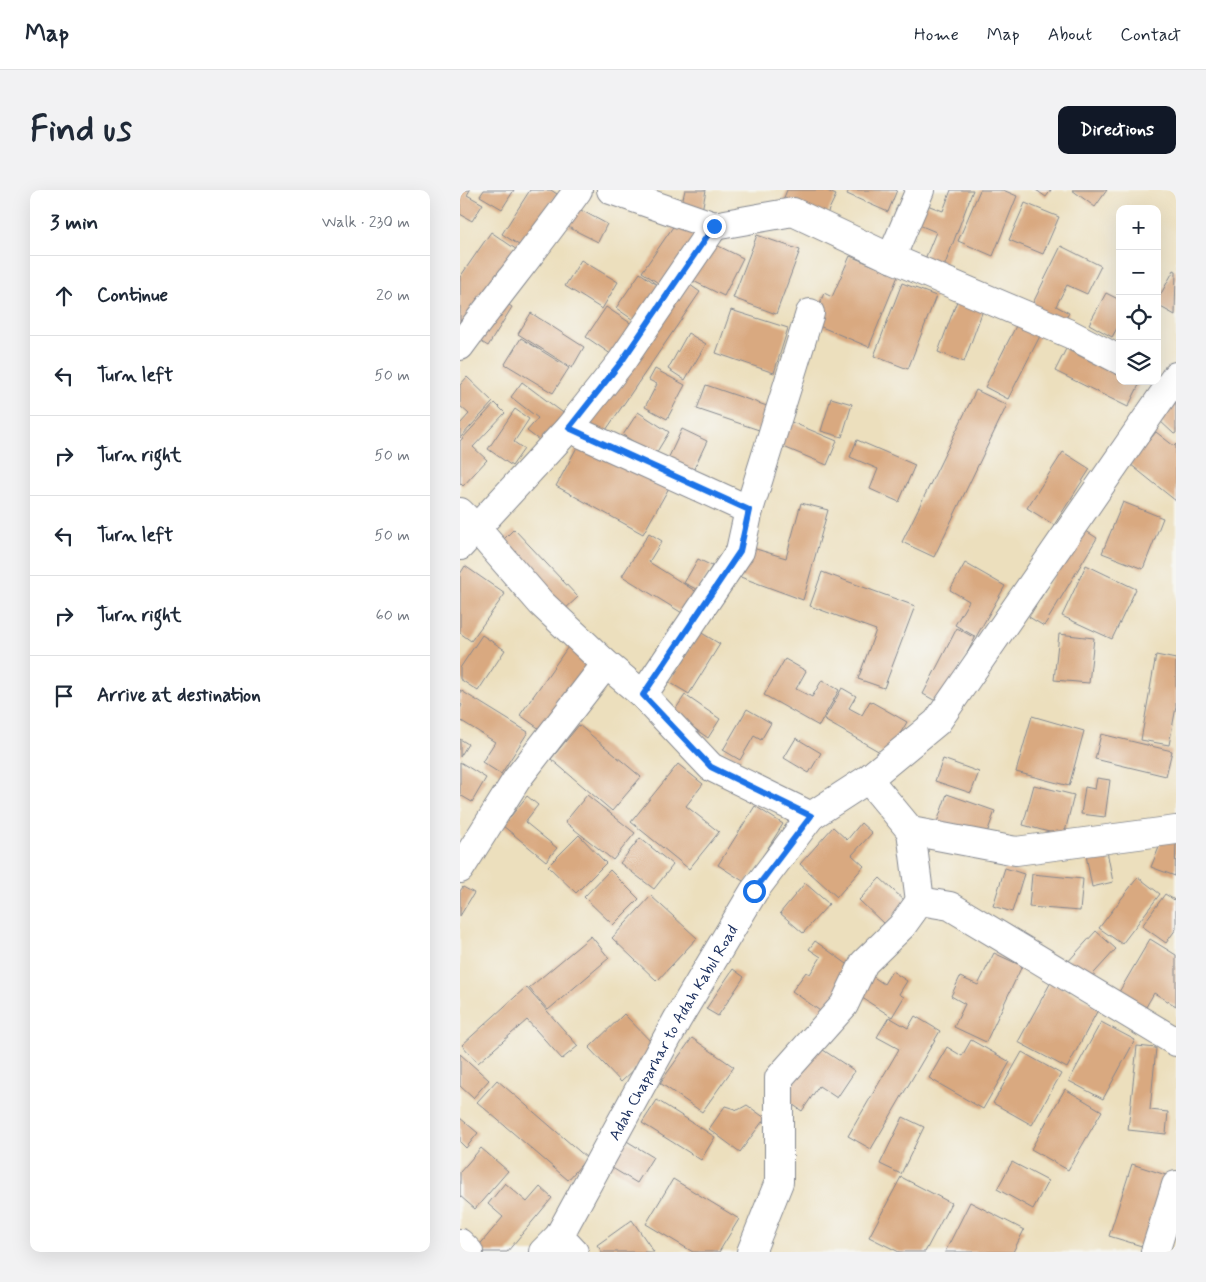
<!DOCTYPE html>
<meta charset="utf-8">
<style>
:root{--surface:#fff;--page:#f2f2f3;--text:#1f2937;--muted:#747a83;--line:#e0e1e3;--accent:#111827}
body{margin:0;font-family:Mynerve,sans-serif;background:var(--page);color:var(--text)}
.controls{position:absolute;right:15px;top:15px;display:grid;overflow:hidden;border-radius:10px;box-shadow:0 5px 20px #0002}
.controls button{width:45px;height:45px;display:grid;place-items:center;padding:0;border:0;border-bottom:1px solid var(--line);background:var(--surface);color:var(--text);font:25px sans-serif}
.stop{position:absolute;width:15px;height:15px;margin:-11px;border:4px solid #1a73e8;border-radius:50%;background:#fff}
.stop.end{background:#1a73e8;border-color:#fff;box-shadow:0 1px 5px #0008}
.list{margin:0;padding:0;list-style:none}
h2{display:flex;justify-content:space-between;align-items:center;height:65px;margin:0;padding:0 20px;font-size:21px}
h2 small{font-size:16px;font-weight:400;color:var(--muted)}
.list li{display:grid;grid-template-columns:32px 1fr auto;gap:15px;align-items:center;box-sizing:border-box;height:80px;padding:0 20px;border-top:1px solid var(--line)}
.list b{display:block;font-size:19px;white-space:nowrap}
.list em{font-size:16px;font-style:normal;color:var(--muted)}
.icon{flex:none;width:28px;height:28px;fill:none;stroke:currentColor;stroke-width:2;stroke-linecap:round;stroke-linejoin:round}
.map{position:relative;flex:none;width:716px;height:1062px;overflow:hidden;border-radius:10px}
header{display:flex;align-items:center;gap:30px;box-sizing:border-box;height:70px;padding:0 25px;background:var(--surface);border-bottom:1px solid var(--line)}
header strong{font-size:24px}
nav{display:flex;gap:28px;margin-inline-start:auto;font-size:18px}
.intro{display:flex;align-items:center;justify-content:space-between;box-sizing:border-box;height:120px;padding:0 30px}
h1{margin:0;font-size:35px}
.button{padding:12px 22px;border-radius:10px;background:var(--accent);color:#fff;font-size:18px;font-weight:700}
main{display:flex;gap:30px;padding:0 30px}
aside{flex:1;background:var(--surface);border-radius:10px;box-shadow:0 5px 20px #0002}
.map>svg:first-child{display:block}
.building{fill:#d9a980}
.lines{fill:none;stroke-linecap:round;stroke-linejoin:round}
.minor-casing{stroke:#84878e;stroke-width:30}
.major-casing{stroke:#84878e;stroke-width:30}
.minor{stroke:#fff;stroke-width:28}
.major{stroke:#fff;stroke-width:28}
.route{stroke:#1a73e8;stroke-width:6}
.labels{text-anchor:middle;stroke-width:4.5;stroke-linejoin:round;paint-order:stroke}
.street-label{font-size:16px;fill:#1b2f5e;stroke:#f6f6f2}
</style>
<header>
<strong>Map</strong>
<nav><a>Home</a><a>Map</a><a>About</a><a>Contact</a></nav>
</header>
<div class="intro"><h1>Find us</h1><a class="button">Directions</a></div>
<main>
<aside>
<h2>3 min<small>Walk · 230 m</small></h2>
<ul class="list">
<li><svg class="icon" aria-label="ahead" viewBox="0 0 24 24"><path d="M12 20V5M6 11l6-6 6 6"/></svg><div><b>Continue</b></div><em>20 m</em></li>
<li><svg class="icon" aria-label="left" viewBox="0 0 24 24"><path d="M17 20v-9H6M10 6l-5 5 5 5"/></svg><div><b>Turn left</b></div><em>50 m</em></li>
<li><svg class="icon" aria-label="right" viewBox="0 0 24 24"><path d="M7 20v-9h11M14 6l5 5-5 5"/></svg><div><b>Turn right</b></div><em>50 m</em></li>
<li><svg class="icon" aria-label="left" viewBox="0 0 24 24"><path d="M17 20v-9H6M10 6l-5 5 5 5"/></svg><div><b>Turn left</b></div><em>50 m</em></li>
<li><svg class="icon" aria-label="right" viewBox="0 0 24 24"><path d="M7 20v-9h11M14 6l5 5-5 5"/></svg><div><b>Turn right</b></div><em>60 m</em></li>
<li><svg class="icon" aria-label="arrive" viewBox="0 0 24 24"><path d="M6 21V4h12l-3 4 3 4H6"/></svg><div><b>Arrive at destination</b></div></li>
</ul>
</aside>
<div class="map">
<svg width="716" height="1062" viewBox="0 0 716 1062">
<rect width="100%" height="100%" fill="#f6f6f2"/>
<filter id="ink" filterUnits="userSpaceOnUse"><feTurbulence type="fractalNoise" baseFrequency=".02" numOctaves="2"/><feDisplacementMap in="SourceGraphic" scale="10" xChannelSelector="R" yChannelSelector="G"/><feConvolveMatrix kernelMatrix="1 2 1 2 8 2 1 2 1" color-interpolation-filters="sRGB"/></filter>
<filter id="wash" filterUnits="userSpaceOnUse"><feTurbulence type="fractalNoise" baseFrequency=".0096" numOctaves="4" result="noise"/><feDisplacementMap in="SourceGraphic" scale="20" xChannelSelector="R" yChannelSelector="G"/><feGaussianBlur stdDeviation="1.12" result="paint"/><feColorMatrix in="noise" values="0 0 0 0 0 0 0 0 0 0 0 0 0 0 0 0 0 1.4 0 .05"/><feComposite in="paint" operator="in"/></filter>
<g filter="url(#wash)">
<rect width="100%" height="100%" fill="#ecdfbd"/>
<g id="blocks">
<!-- building -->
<g class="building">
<path d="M 0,0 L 10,0 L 7,5 L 23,14 L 12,31 L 0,24 Z"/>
<path d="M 24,0 L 54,0 L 42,19 L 20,6 Z"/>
<path d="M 70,0 L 91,0 L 97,4 L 62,57 L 42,44 Z"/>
<path d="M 225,0 L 246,0 L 242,21 L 221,17 Z"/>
<path d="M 327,0 L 365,0 L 376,5 L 364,30 L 323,10 Z"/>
<path d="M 389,0 L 437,0 L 428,22 L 387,4 Z"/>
<path d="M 491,0 L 513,0 L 484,77 L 465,69 L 476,42 L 452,32 L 459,12 L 483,21 Z"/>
<path d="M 520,0 L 543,0 L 557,6 L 533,66 L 498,51 Z"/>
<path d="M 576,0 L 591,0 L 586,7 Z"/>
<path d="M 612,0 L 647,0 L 635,17 Z"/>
<path d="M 565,13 L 599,27 L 583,64 L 549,50 Z"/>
<path d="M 117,18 L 147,34 L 138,52 L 108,37 Z"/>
<path d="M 217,31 L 242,48 L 207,99 L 182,82 Z"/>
<path d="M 31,42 L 60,62 L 0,148 L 0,87 Z"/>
<path d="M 297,45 L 340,60 L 316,124 L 273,108 Z"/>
<path d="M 246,50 L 283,68 L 264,106 L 227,88 Z"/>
<path d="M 601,56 L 641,76 L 627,104 L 607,95 L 596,116 L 609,123 L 602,135 L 570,119 Z"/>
<path d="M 390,66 L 438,86 L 409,157 L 352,133 L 364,103 L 372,107 Z"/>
<path d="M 121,70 L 158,92 L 142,119 L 105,96 Z"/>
<path d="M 714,80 L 716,81 L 715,125 L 697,115 L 697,111 Z"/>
<path d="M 180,83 L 206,101 L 182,136 L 156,118 Z"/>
<path d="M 226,92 L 240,102 L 142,246 L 122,233 Z"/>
<path d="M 442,93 L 476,106 L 448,179 L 414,166 Z"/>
<path d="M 646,103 L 660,110 L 660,133 L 652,147 L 629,134 Z"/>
<path d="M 39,109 L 52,117 L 28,156 L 15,148 Z"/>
<path d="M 497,111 L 523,120 L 504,172 L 478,162 Z"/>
<path d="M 146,117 L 178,138 L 158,169 L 126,147 Z"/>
<path d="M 271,120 L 328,138 L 314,183 L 256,163 Z"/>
<path d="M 71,123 L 124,157 L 112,178 L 58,144 Z"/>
<path d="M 558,132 L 581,144 L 548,209 L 525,197 Z"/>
<path d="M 228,143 L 246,154 L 225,190 L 208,179 Z"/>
<path d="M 61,148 L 109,178 L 93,203 L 45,174 Z"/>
<path d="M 606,159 L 660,186 L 660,191 L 671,191 L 679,195 L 668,217 L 595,181 Z"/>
<path d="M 195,179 L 225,195 L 207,229 L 185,217 L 197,194 L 189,190 Z"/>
<path d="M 7,187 L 33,212 L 0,248 L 0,234 L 9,224 L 0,216 L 0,195 Z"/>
<path d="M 62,192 L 110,228 L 88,257 L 67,241 L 78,228 L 51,207 Z"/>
<path d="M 246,195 L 307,216 L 299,240 L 237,219 Z"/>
<path d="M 516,200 L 547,215 L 474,367 L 442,352 Z"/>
<path d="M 371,208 L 392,214 L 382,247 L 361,241 Z"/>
<path d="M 716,212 L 716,243 L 714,244 L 699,230 Z"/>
<path d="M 35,213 L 45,223 L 13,257 L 27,270 L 3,296 L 0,293 L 0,251 Z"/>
<path d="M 55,219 L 69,229 L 54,252 L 64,259 L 52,276 L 28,259 Z"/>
<path d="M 178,222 L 209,242 L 195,265 L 163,245 Z"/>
<path d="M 324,229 L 377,251 L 367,275 L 314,253 Z"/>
<path d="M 222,239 L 247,251 L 232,283 L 207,271 Z"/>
<path d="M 696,242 L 714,256 L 716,254 L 716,311 L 670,274 Z"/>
<path d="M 122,248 L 210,296 L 183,344 L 96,296 Z"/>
<path d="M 397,250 L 455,275 L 439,312 L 410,299 L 418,279 L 390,267 Z"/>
<path d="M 603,262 L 630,279 L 594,335 L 567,318 Z"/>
<path d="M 663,312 L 703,328 L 683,379 L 642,363 Z"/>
<path d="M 341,313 L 368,320 L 343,410 L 275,385 L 286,356 L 326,368 Z"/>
<path d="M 54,339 L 118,407 L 103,421 L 40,353 Z"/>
<path d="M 623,339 L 637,348 L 584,436 L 569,427 Z"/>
<path d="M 189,343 L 202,351 L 189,372 L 240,404 L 227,426 L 162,386 Z"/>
<path d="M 238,369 L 252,376 L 238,400 L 224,393 Z"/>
<path d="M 505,373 L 545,396 L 516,447 L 495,435 L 509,411 L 490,400 Z"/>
<path d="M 626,375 L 676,399 L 652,449 L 602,426 Z"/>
<path d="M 5,376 L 45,404 L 11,451 L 0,443 L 0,384 Z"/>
<path d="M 362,382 L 455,416 L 424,498 L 398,489 L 416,440 L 350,416 Z"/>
<path d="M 497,438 L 515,448 L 481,514 L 463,504 Z"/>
<path d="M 240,442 L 260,454 L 229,504 L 209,492 Z"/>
<path d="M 599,444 L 634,448 L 629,493 L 594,490 Z"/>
<path d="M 22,445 L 45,460 L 18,501 L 0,489 L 0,478 Z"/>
<path d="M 110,454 L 134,471 L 84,542 L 60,525 Z"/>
<path d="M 696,465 L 716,469 L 716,517 L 709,555 L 681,550 Z"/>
<path d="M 325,469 L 346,481 L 336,499 L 352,507 L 362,490 L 379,500 L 359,536 L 304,505 Z"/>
<path d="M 382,498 L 396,506 L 389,518 L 402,525 L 410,511 L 447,532 L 427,566 L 364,530 Z"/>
<path d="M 0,500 L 68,542 L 41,584 L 22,572 L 35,552 L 0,530 L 0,519 L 2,515 L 0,513 Z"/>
<path d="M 225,505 L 260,529 L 248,548 L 213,523 Z"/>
<path d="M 287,519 L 311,533 L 301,550 L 294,546 L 280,570 L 263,560 Z"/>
<path d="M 572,526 L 624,541 L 609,596 L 556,582 Z"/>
<path d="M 119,535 L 181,587 L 152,621 L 91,569 Z"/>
<path d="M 641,544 L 712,561 L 706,586 L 635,569 Z"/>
<path d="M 336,548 L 361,563 L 349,583 L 324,568 Z"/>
<path d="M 0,549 L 8,554 L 0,567 Z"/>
<path d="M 483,569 L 519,582 L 511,603 L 475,591 Z"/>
<path d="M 0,572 L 26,588 L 12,612 L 0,605 Z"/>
<path d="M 218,574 L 243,594 L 226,616 L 259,642 L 229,679 L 171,632 Z"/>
<path d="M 637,588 L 650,590 L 645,627 L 621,624 L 625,597 L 635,599 Z"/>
<path d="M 574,595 L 614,605 L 604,646 L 563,635 Z"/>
<path d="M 487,604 L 535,621 L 524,651 L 476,635 Z"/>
<path d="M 127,605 L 175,643 L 153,670 L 105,632 Z"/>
<path d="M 67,606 L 78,615 L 65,632 L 97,658 L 86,671 L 43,636 Z"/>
<path d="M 295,616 L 323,634 L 286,693 L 258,675 Z"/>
<path d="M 401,633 L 412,643 L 392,665 L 404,676 L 377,707 L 340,674 L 373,637 L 387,650 Z"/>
<path d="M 119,645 L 146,673 L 116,703 L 88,676 Z"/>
<path d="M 180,648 L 213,675 L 194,699 L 160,673 Z"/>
<path d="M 702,650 L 716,650 L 715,686 L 691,677 Z"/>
<path d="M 647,661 L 653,692 L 632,697 L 626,665 Z"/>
<path d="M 545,678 L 564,684 L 552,722 L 533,716 Z"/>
<path d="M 150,680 L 179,709 L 153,735 L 124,707 Z"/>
<path d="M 572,684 L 623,689 L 620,721 L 569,717 Z"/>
<path d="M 678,687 L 700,704 L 662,754 L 639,738 Z"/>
<path d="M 420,688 L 446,712 L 425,735 L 399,710 Z"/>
<path d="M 345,693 L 369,714 L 343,743 L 320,723 Z"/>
<path d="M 3,697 L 14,703 L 0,726 L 0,701 Z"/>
<path d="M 705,704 L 716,711 L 716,739 L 706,753 L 682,736 Z"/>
<path d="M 191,706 L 237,748 L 197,791 L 152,748 Z"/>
<path d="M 636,741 L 656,759 L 626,792 L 606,774 Z"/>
<path d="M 131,746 L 149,768 L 88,820 L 69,798 Z"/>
<path d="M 690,749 L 716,765 L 716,816 L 694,803 L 686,817 L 659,802 Z"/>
<path d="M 355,751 L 394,779 L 363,823 L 332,801 L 346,782 L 350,784 L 361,767 L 349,759 Z"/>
<path d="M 534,763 L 562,776 L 526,852 L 494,837 L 505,814 L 491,806 L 500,787 L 518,795 Z"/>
<path d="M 273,779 L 284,787 L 258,826 L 246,819 Z"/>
<path d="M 432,781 L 447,791 L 439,804 L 444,807 L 432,827 L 396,804 L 409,784 L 424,794 Z"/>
<path d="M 591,792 L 639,818 L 607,878 L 558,852 Z"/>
<path d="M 66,797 L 118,856 L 102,869 L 67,830 L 18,873 L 2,855 Z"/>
<path d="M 164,824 L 197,858 L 161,892 L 129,858 Z"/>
<path d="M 455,826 L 480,841 L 411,959 L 388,946 L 439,859 L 417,847 L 429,827 L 448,838 Z"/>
<path d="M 641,832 L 675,850 L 643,909 L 609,891 Z"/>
<path d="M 232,848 L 274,877 L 242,922 L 200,893 Z"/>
<path d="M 511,850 L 550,872 L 523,919 L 469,888 L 487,857 L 502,866 Z"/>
<path d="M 357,856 L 395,881 L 377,908 L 359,896 L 342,921 L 323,908 Z"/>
<path d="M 677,856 L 696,858 L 690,920 L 708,922 L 706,944 L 668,940 Z"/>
<path d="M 562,862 L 601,884 L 572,935 L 533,913 Z"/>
<path d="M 0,864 L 29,890 L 13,908 L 0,896 Z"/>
<path d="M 37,890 L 127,968 L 108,990 L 17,912 Z"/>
<path d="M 605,899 L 642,921 L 608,980 L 571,959 Z"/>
<path d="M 197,910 L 255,947 L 241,970 L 182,933 Z"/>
<path d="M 287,915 L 305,928 L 280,962 L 249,939 L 265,916 L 278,920 Z"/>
<path d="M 443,927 L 464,937 L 441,984 L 420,974 Z"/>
<path d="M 0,928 L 18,943 L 6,958 L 0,952 Z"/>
<path d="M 165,950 L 193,967 L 177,993 L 149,976 Z"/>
<path d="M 21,958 L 48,981 L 15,1019 L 0,1006 L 0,982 Z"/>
<path d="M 552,972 L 588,991 L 573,1019 L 537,999 Z"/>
<path d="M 672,974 L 709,986 L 685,1057 L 649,1046 Z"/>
<path d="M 441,987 L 491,1013 L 465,1062 L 439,1062 L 409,1047 Z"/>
<path d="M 213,989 L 279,1029 L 259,1062 L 233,1062 L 186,1034 Z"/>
<path d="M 45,993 L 67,1012 L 80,997 L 92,1008 L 47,1062 L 22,1062 L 17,1058 L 43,1027 L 28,1014 Z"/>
<path d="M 510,1012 L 564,1040 L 553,1062 L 485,1062 Z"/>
<path d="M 172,1030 L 194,1062 L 142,1062 L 137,1055 Z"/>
</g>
</g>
</g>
<g filter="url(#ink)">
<use href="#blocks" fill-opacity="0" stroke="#84878e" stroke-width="1"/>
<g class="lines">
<!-- minor casing -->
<g class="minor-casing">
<g id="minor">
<path d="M 151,0 L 254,36 L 333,22 L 431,68 L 610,144 L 660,170"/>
<path d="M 431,68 L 460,0"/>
<path d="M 0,156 C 39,103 80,53 118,0"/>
<path d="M 109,238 L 289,320"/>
<path d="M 0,322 L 16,338 L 81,413 L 146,474 L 183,505 L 251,577 L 351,626 L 408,589 L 477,532 L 716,186"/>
<path d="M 0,356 L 109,238 L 162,171 L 254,36"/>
<path d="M 183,505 L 280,361 L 289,320 L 350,123"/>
<path d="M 408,589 L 451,641 L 556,661 L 716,640"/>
<path d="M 451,641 L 460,711 L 490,716 L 716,852"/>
<path d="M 0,679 L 57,589 L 146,474"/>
<path d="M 99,1046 L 114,1062"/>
<path d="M 0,1053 L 9,1062"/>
<path d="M 291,1062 L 319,992 L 319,888 L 384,815 L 404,773 L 442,736 L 460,711"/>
<path d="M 695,1062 L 716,995"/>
</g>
</g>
<!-- major casing -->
<g class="major-casing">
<g id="major">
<path id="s1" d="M 83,1062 L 99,1046 L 217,830 L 294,701 L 351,626"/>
</g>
</g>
<!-- minor -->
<use href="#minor" class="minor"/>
<!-- major -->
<use href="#major" class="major"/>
</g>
</g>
<g class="lines" filter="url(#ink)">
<!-- route -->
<path class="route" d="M 254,36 L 162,171 L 109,238 L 289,320 L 280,361 L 183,505 L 251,577 L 351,626 L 294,701"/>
</g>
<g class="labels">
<!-- street labels -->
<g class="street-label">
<text dy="6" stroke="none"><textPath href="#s1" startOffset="256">Adah Chaparhar to Adah Kabul Road</textPath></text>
</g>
</g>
</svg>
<div class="controls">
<button>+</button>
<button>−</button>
<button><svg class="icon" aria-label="locate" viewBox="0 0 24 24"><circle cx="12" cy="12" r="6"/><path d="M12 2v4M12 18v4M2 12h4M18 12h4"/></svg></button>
<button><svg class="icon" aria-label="layers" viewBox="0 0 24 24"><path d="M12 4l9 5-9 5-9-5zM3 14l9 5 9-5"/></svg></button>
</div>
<div class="stop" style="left:294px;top:701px"></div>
<div class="stop end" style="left:254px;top:36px"></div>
</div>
</main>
